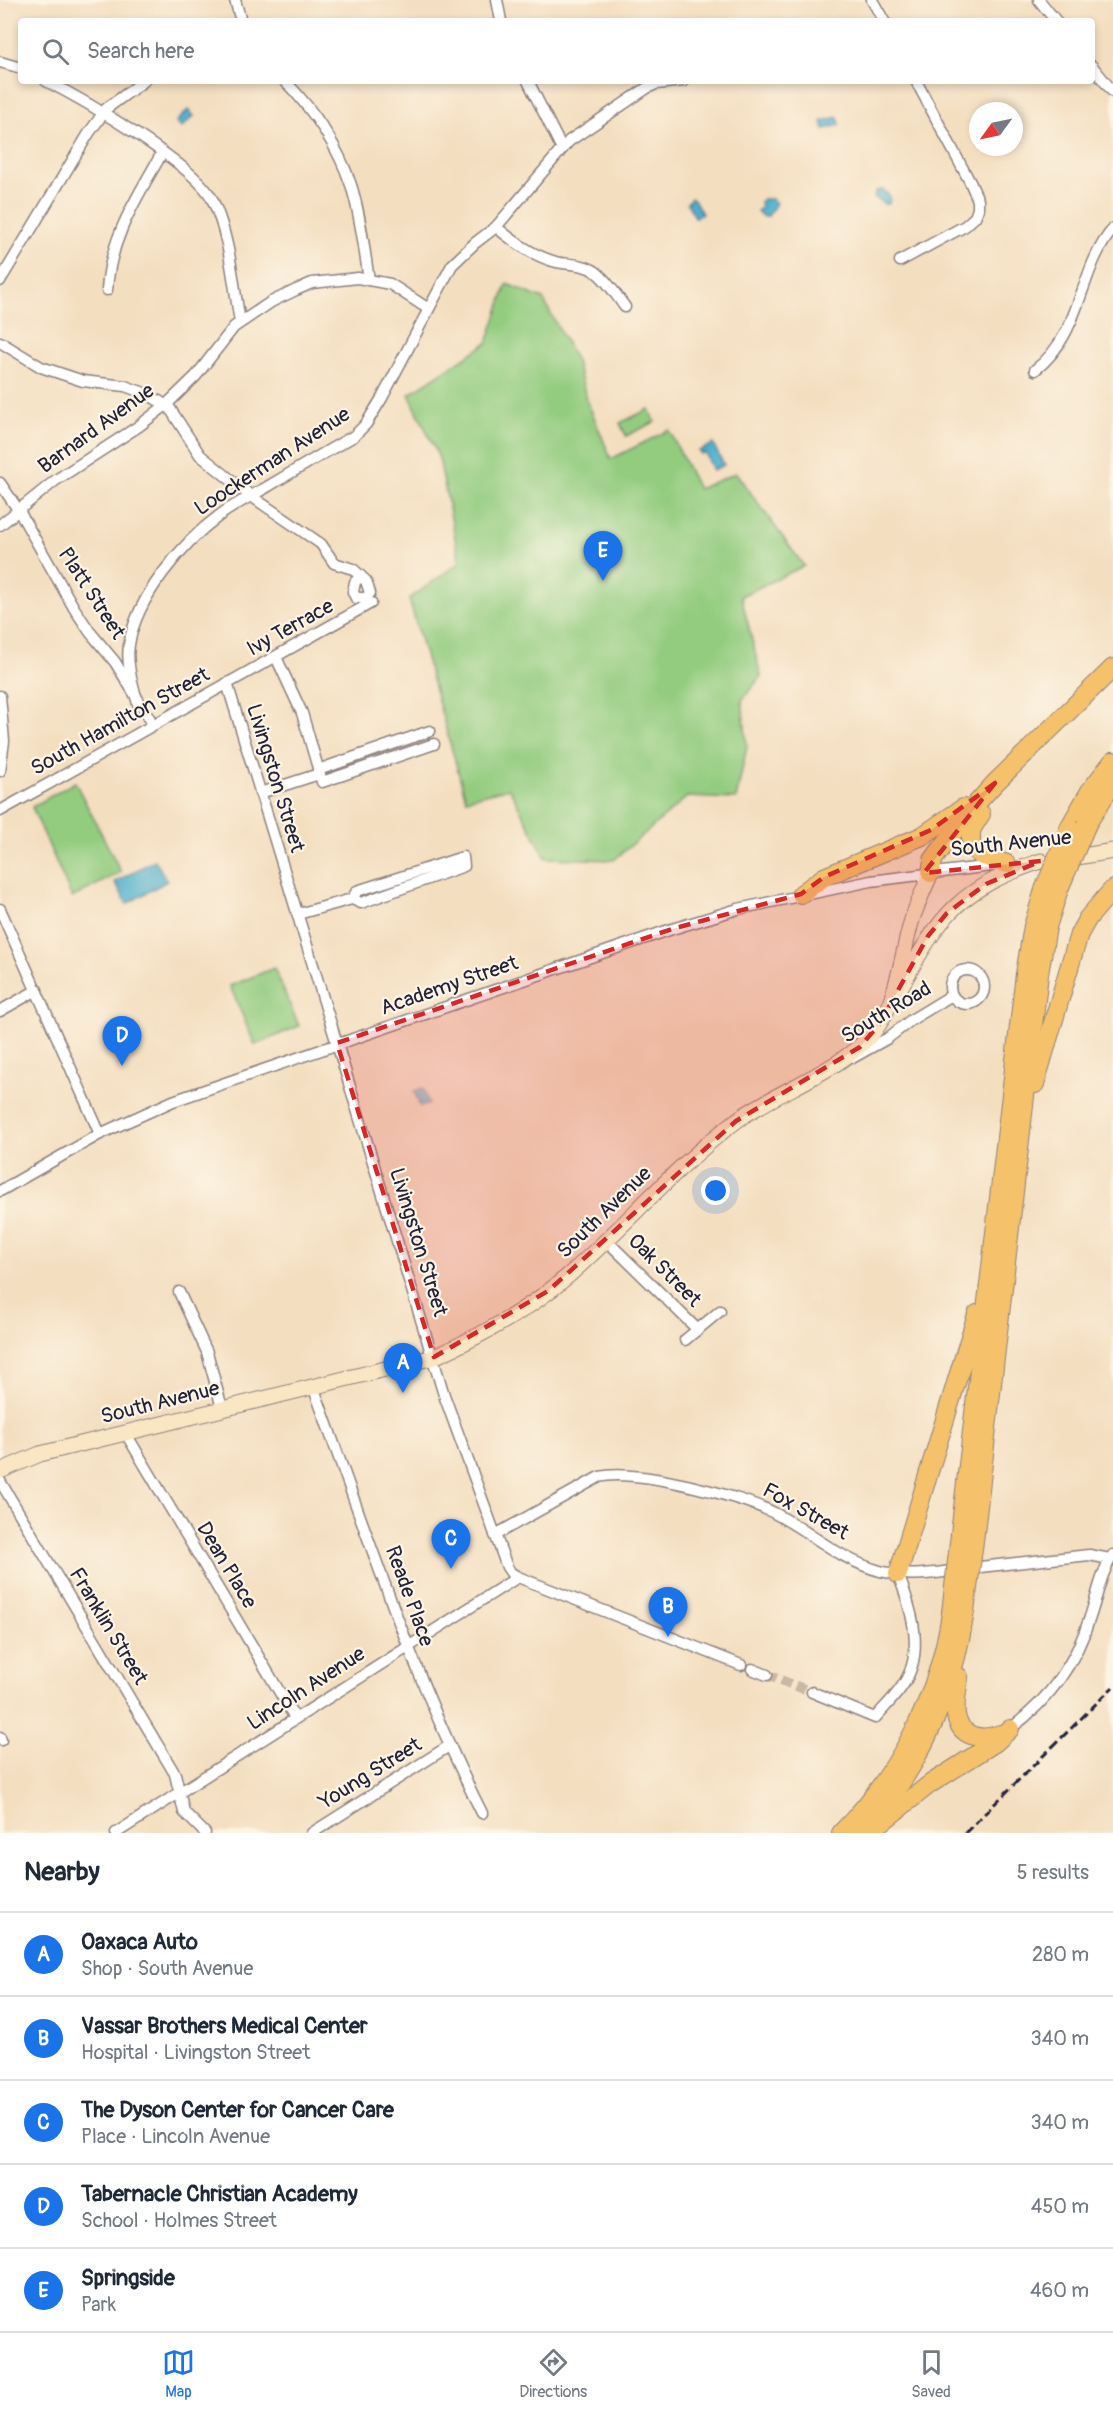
<!DOCTYPE html>
<meta charset="utf-8">
<style>
:root{--surface:#fff;--page:#f6f6f7;--text:#1f2937;--muted:#747a83;--line:#e0e1e3;--accent:#1a73e8}
body{margin:0;font-family:Pangolin,sans-serif;background:var(--page);color:var(--text)}
.compass{position:absolute;left:969px;top:102px;width:54px;height:54px;border-radius:50%;background:var(--surface);box-shadow:0 3px 9px #0003;rotate:237deg}
.you{position:absolute;left:716px;top:1191px;width:21px;height:21px;margin:-15px;border:4px solid #fff;border-radius:50%;background:#1a73e8;box-shadow:0 0 0 9px #1a73e833}
.badge{display:grid;place-items:center;width:39px;height:39px;border-radius:50%;background:var(--accent);color:#fff;font-size:20px;font-weight:700}
.pin{position:absolute;translate:-50% -50px;filter:drop-shadow(0 2px 3px #0008)}
.pin::after{content:'';position:absolute;top:32px;width:21px;height:18px;background:inherit;clip-path:polygon(0 0,100% 0,50% 100%)}
.list{margin:0;padding:0;list-style:none}
h2{display:flex;justify-content:space-between;align-items:center;height:78px;margin:0;padding:0 24px;font-size:26px}
h2 small{font-size:20px;font-weight:400;color:var(--muted)}
.list li{display:grid;grid-template-columns:39px 1fr auto;gap:18px;align-items:center;box-sizing:border-box;height:84px;padding:0 24px;border-top:2px solid var(--line)}
.list b{display:block;font-size:22px;white-space:nowrap}
.list p{margin:0;font-size:20px;white-space:nowrap;color:var(--muted)}
.list em{font-size:20px;font-style:normal;color:var(--muted)}
.icon{flex:none;width:33px;height:33px;fill:none;stroke:currentColor;stroke-width:2;stroke-linecap:round;stroke-linejoin:round}
.map{position:relative;flex:none;width:1113px;height:1833px;overflow:hidden}
.search{position:absolute;background:var(--surface);box-shadow:0 3px 9px #0003;left:18px;right:18px;top:18px;height:66px;display:flex;align-items:center;gap:15px;box-sizing:border-box;padding:0 21px;border-radius:6px;color:var(--muted);font-size:22px}
.sheet{height:498px;background:var(--surface)}
nav{display:flex;justify-content:space-around;align-items:center;box-sizing:border-box;height:84px;border-top:2px solid var(--line);background:var(--surface);font-size:16px;color:var(--muted)}
nav a{display:grid;justify-items:center;gap:3px}
nav .on{color:var(--accent)}
.map>svg:first-child{display:block}
.green{fill:#93cc7f;stroke:#5a775d;stroke-width:1.5}
.water{fill:#4dafcc;stroke:#386884;stroke-width:1.5}
.lines{fill:none;stroke-linecap:round;stroke-linejoin:round}
.street-tunnel{stroke:#cab8a5;stroke-width:10;stroke-dasharray:10 5;stroke-linecap:butt}
.street-casing{stroke:#8b807e;stroke-width:13}
.secondary-casing{stroke:#8b807e;stroke-width:17}
.highway-casing{stroke:#8b807e;stroke-width:20}
.street{stroke:#fff;stroke-width:10}
.secondary{stroke:#fbe6c4;stroke-width:15}
.highway{stroke:#f5c16b;stroke-width:18}
.rail{stroke:#22223b;stroke-width:3;stroke-dasharray:9 4.5;stroke-linecap:butt}
.highway-bridge-casing{stroke:#8b807e;stroke-width:20;stroke-linecap:butt}
.highway-bridge{stroke:#f5c16b;stroke-width:18}
.marked{fill:#d62828;fill-opacity:0.2;stroke:#d62828;stroke-width:4.5;stroke-dasharray:12 8;stroke-linejoin:round}
.labels{text-anchor:middle;stroke-width:4.5;stroke-linejoin:round;paint-order:stroke}
.street-label{font-size:21px;fill:#22223b;stroke:#fcf5e5}
</style>
<div class="map">
<svg width="1113" height="1833" viewBox="0 0 1113 1833">
<rect width="100%" height="100%" fill="#fcf5e5"/>
<filter id="ink" filterUnits="userSpaceOnUse"><feTurbulence type="fractalNoise" baseFrequency=".0167" numOctaves="2"/><feDisplacementMap in="SourceGraphic" scale="12" xChannelSelector="R" yChannelSelector="G"/><feConvolveMatrix kernelMatrix="1 2 1 2 8 2 1 2 1" color-interpolation-filters="sRGB"/></filter>
<filter id="wash" filterUnits="userSpaceOnUse"><feTurbulence type="fractalNoise" baseFrequency=".008" numOctaves="4" result="noise"/><feDisplacementMap in="SourceGraphic" scale="24" xChannelSelector="R" yChannelSelector="G"/><feGaussianBlur stdDeviation="1.35" result="paint"/><feColorMatrix in="noise" values="0 0 0 0 0 0 0 0 0 0 0 0 0 0 0 0 0 1.4 0 .05"/><feComposite in="paint" operator="in"/></filter>
<g filter="url(#wash)">
<rect width="100%" height="100%" fill="#f4dec0"/>
<!-- green -->
<g class="green">
<path d="M 507,284 L 543,299 L 576,361 L 587,400 L 611,459 L 669,430 L 698,489 L 736,473 L 804,566 L 741,596 L 761,676 L 742,700 L 747,746 L 736,799 L 687,797 L 614,860 L 546,858 L 509,788 L 466,799 L 409,599 L 460,562 L 439,458 L 409,394 L 487,343 Z"/>
<path d="M 649,409 L 655,422 L 626,436 L 620,423 Z"/>
<path d="M 75,782 L 121,872 L 72,898 L 32,807 Z"/>
<path d="M 274,968 L 299,1026 L 255,1045 L 230,986 Z"/>
</g>
<!-- water -->
<g class="water">
<path d="M 188,110 L 194,116 L 181,128 L 176,122 Z"/>
<path d="M 838,117 L 840,125 L 824,129 L 822,121 Z"/>
<path d="M 883,190 L 890,196 L 889,204 L 884,204 L 874,197 L 876,191 Z"/>
<path d="M 691,198 L 694,199 L 702,214 L 695,217 L 687,203 Z"/>
<path d="M 763,199 L 772,199 L 776,203 L 768,216 L 763,217 L 757,211 L 761,208 L 760,202 Z"/>
<path d="M 713,444 L 724,465 L 713,470 L 705,453 L 701,454 L 699,451 Z"/>
<path d="M 155,860 L 167,881 L 127,904 L 115,882 Z"/>
<path d="M 423,1088 L 429,1104 L 420,1107 L 414,1091 Z"/>
</g>
</g>
<g filter="url(#ink)">
<g class="lines">
<!-- street-tunnel -->
<path class="street-tunnel" d="M 767,1675 L 812,1692"/>
<!-- street casing -->
<g class="street-casing">
<g id="street">
<path d="M 235,0 L 241,21"/>
<path d="M 497,0 L 501,21"/>
<path d="M 872,0 L 884,21"/>
<path d="M 1039,0 L 1056,21"/>
<path d="M 0,62 L 21,68"/>
<path d="M 1092,66 L 1113,92"/>
<path d="M 46,81 C 82,99 198,166 213,201 C 230,238 233,282 240,322"/>
<path d="M 285,81 C 313,110 338,146 351,185 C 361,216 364,249 369,280"/>
<path d="M 528,81 L 562,149"/>
<path d="M 496,227 C 513,241 533,256 556,262 C 569,265 584,263 596,272 C 608,281 616,295 625,307"/>
<path d="M 900,261 L 965,226 L 975,217 L 978,209 L 978,200 L 970,182 L 916,81"/>
<path d="M 0,281 L 89,133 L 107,108 L 144,81"/>
<path d="M 107,290 C 110,237 137,198 162,153"/>
<path d="M 0,342 L 41,367 L 83,381 L 125,386 L 147,394 L 169,407 L 200,455 L 251,496 L 321,544 L 334,563 L 353,569 L 366,581 L 370,593 L 366,598 L 356,598 L 353,592 L 355,582 L 361,576"/>
<path d="M 1035,370 C 1083,333 1078,270 1113,229"/>
<path d="M 0,483 L 19,511 L 74,608 L 90,632 L 115,662 L 153,724"/>
<path d="M 0,525 L 56,480 L 139,426 L 166,405 L 196,376 L 234,327 L 271,302 L 296,290 L 312,283 L 358,278 L 390,284 L 427,308"/>
<path d="M 276,657 L 302,713 L 322,782 L 434,744"/>
<path d="M 227,683 L 444,1395 L 507,1567 L 511,1573 L 518,1577 L 741,1665"/>
<path d="M 0,696 L 4,741 L 0,771"/>
<path d="M 138,704 C 133,685 126,665 129,645 C 136,598 182,543 220,515 C 234,505 251,496 267,487 C 296,470 325,452 354,436 L 366,424 L 382,398 L 452,265 L 475,243 L 496,227 L 569,141 L 647,88 L 656,84 L 684,81"/>
<path d="M 318,770 L 430,731"/>
<path d="M 260,793 L 319,774"/>
<path d="M 0,811 L 371,603"/>
<path d="M 0,909 L 100,1134"/>
<path d="M 298,914 L 352,899 L 361,903 L 464,866 L 463,857 L 357,891 L 352,899"/>
<circle cx="967" cy="987" r="17"/>
<path d="M 0,1011 L 37,990"/>
<path d="M 854,1057 L 888,1038 L 911,1020 L 952,995"/>
<path d="M 0,1191 L 100,1134 L 173,1101 L 672,929 L 738,909 L 871,881 L 999,865"/>
<path d="M 605,1239 L 698,1330"/>
<path d="M 179,1292 L 207,1352 L 222,1408"/>
<path d="M 685,1340 L 720,1311"/>
<path d="M 313,1386 C 366,1530 413,1677 482,1813"/>
<path d="M 125,1432 L 295,1718"/>
<path d="M 0,1481 L 175,1774 L 184,1812 L 205,1833"/>
<path d="M 495,1535 L 599,1477 C 634,1468 743,1496 776,1514 C 810,1532 842,1561 880,1571 C 912,1579 948,1571 980,1567 C 1017,1563 1053,1559 1089,1555 L 1110,1559"/>
<path d="M 752,1669 L 767,1675"/>
<path d="M 812,1692 L 875,1718 C 886,1705 900,1693 907,1678 C 924,1646 910,1605 898,1574"/>
<path d="M 1010,1729 C 1049,1700 1076,1663 1090,1617 C 1097,1597 1101,1572 1113,1555"/>
<path d="M 0,1737 L 1,1740"/>
<path d="M 116,1833 L 518,1577"/>
<path d="M 312,1833 L 449,1746"/>
</g>
</g>
<!-- secondary casing -->
<g class="secondary-casing">
<g id="secondary">
<path d="M 1077,857 L 1113,851"/>
<path d="M 902,985 C 941,913 961,888 1041,861"/>
<path d="M 0,1471 L 40,1454 L 434,1357 C 481,1336 530,1309 569,1275 C 626,1225 675,1167 736,1121 C 776,1091 846,1069 875,1030 C 898,999 901,959 911,923 C 916,906 924,889 931,873"/>
</g>
</g>
<!-- highway casing -->
<g class="highway-casing">
<g id="highway">
<path d="M 981,814 L 971,830 L 971,846 L 980,855 L 1007,864"/>
<path d="M 1087,824 L 1113,783"/>
<path d="M 1070,826 L 1090,791 L 1113,761"/>
<path d="M 931,873 L 933,860 L 967,814 L 995,783 L 1113,668"/>
<path d="M 801,894 L 824,877 L 922,836 L 963,808"/>
<path d="M 1035,1084 L 1079,934 L 1088,918 L 1113,889"/>
<path d="M 975,1533 L 1039,974 L 1047,927 L 1059,889"/>
<path d="M 960,1534 L 1025,974 L 1033,926 L 1044,890"/>
<path d="M 898,1574 L 977,1314"/>
<path d="M 959,1677 C 958,1689 954,1703 956,1715 C 960,1738 982,1741 1000,1734"/>
<path d="M 881,1823 L 930,1784 L 996,1742 L 1010,1729"/>
<path d="M 841,1833 C 900,1773 939,1696 951,1613"/>
<path d="M 863,1833 C 919,1769 953,1695 965,1611"/>
</g>
</g>
<!-- street -->
<use href="#street" class="street"/>
<!-- secondary -->
<use href="#secondary" class="secondary"/>
<!-- highway -->
<use href="#highway" class="highway"/>
<!-- rail -->
<path class="rail" d="M 965,1833 L 1113,1687"/>
<!-- highway-bridge casing -->
<g class="highway-bridge-casing">
<g id="highway-bridge">
<path d="M 1059,889 L 1087,824"/>
<path d="M 1044,890 L 1070,826"/>
<path d="M 965,1611 L 975,1533"/>
<path d="M 951,1613 L 960,1534"/>
</g>
</g>
<!-- highway-bridge -->
<use href="#highway-bridge" class="highway-bridge"/>
</g>
</g>
<!-- marked area -->
<path class="marked" d="M 995,783 L 924,873 L 1041,861 L 986,884 L 947,913 L 928,936 L 880,1023 L 860,1047 L 736,1121 L 548,1291 L 434,1357 L 337,1043 L 672,929 L 801,894 L 824,877 L 931,830 Z"/>
<g class="labels">
<!-- street labels -->
<g class="street-label">
<text transform="translate(96 428) rotate(-36)" y="7">Barnard Avenue</text>
<text transform="translate(272 461) rotate(-33)" y="7">Loockerman Avenue</text>
<text transform="translate(92 593) rotate(57)" y="7">Platt Street</text>
<text transform="translate(290 627) rotate(-29)" y="7">Ivy Terrace</text>
<text transform="translate(120 721) rotate(-29)" y="7">South Hamilton Street</text>
<text transform="translate(276 778) rotate(73)" y="7">Livingston Street</text>
<text transform="translate(1011 843) rotate(-6)" y="7">South Avenue</text>
<text transform="translate(449 985) rotate(-19)" y="7">Academy Street</text>
<text transform="translate(886 1012) rotate(-31)" y="7">South Road</text>
<text transform="translate(604 1212) rotate(-44)" y="7">South Avenue</text>
<text transform="translate(419 1242) rotate(73)" y="7">Livingston Street</text>
<text transform="translate(665 1270) rotate(45)" y="7">Oak Street</text>
<text transform="translate(160 1402) rotate(-14)" y="7">South Avenue</text>
<text transform="translate(806 1511) rotate(29)" y="7">Fox Street</text>
<text transform="translate(227 1565) rotate(59)" y="7">Dean Place</text>
<text transform="translate(410 1596) rotate(70)" y="7">Reade Place</text>
<text transform="translate(109 1626) rotate(59)" y="7">Franklin Street</text>
<text transform="translate(306 1688) rotate(-33)" y="7">Lincoln Avenue</text>
<text transform="translate(370 1773) rotate(-32)" y="7">Young Street</text>
</g>
</g>
</svg>
<svg class="compass" viewBox="-18 -18 36 36"><path d="M0-13l5 13h-10z" fill="#e53935"/><path d="M0 13l5-13h-10z" fill="#747a83"/></svg>
<div class="you"></div>
<div class="pin badge" style="left:403px;top:1393px">A</div>
<div class="pin badge" style="left:668px;top:1637px">B</div>
<div class="pin badge" style="left:451px;top:1569px">C</div>
<div class="pin badge" style="left:122px;top:1066px">D</div>
<div class="pin badge" style="left:603px;top:581px">E</div>
<div class="search"><svg class="icon" aria-label="search" viewBox="0 0 24 24"><circle cx="10" cy="10" r="6"/><path d="M15 15l6 6"/></svg>Search here</div>
</div>
<section class="sheet">
<h2>Nearby<small>5 results</small></h2>
<ul class="list">
<li><span class="badge">A</span><div><b>Oaxaca Auto</b><p>Shop · South Avenue</p></div><em>280 m</em></li>
<li><span class="badge">B</span><div><b>Vassar Brothers Medical Center</b><p>Hospital · Livingston Street</p></div><em>340 m</em></li>
<li><span class="badge">C</span><div><b>The Dyson Center for Cancer Care</b><p>Place · Lincoln Avenue</p></div><em>340 m</em></li>
<li><span class="badge">D</span><div><b>Tabernacle Christian Academy</b><p>School · Holmes Street</p></div><em>450 m</em></li>
<li><span class="badge">E</span><div><b>Springside</b><p>Park</p></div><em>460 m</em></li>
</ul>
</section>
<nav>
<a class="on"><svg class="icon" aria-label="map" viewBox="0 0 24 24"><path d="M3 6l6-2 6 2 6-2v14l-6 2-6-2-6 2zM9 4v14M15 6v14"/></svg>Map</a>
<a><svg class="icon" aria-label="directions" viewBox="0 0 24 24"><path d="M12 3l9 9-9 9-9-9zM9 14v-3h6M13 9l2 2-2 2"/></svg>Directions</a>
<a><svg class="icon" aria-label="saved" viewBox="0 0 24 24"><path d="M7 4h10v16l-5-4-5 4z"/></svg>Saved</a>
</nav>
